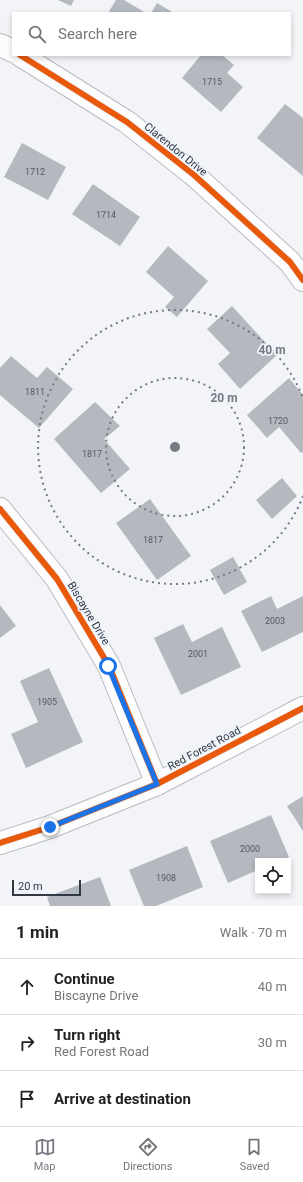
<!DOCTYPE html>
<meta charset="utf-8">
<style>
:root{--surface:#fff;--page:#f6f6f6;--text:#222;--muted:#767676;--line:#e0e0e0;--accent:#757a83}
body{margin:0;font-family:Roboto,sans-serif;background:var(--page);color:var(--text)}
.controls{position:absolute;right:12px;bottom:12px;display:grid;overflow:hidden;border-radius:0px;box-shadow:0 2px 6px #0003}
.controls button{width:36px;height:36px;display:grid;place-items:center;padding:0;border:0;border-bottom:1px solid var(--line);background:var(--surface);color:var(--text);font:20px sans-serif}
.scale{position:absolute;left:12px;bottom:10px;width:69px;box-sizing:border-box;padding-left:4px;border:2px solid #313945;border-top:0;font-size:11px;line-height:14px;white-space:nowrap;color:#313945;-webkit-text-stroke:3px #eff4fa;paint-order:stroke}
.stop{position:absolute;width:12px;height:12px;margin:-9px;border:3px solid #1a73e8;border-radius:50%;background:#fff}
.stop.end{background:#1a73e8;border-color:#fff;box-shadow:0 1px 4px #0008}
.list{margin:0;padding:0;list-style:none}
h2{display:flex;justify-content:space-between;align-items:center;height:52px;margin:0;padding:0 16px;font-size:17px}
h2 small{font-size:13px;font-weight:400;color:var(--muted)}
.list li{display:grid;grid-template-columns:26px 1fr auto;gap:12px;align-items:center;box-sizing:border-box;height:56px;padding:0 16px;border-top:1px solid var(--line)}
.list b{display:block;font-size:15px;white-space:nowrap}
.list p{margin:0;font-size:13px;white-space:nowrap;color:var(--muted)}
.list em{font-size:13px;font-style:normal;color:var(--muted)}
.icon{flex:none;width:22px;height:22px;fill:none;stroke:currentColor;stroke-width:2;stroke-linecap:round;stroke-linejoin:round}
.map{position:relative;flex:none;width:303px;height:906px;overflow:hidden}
.search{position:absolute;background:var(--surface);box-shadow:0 2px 6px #0003;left:12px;right:12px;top:12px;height:44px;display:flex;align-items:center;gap:10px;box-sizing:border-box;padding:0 14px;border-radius:0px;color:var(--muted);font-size:15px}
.sheet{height:220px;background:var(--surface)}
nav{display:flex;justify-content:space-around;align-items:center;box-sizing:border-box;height:56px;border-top:1px solid var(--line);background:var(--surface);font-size:11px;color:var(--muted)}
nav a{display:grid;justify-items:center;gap:2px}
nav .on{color:var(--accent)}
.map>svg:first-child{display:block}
.building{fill:#b4b9bf}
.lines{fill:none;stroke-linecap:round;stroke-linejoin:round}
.minor-casing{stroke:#b7bcc3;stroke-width:24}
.minor{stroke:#fdfdfe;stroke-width:22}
.cycleway-casing{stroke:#eff4fa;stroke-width:8}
.cycleway{stroke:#e8590c;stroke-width:6}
.route{stroke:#1a73e8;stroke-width:5}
.ring{fill:none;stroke:#757a83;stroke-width:2;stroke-dasharray:2 4}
.labels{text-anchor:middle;stroke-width:3.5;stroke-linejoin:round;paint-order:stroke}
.number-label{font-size:9px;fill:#525964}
.street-label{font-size:11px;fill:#313945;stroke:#eff4fa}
.centre{fill:#757a83;stroke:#eff4fa;stroke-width:2}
.ring-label{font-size:12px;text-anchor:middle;font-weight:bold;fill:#757a83;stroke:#eff4fa;stroke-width:3.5;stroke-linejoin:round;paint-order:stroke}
</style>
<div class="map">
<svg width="303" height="906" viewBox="0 0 303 906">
<rect width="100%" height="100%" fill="#f2f4f7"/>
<!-- building -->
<g class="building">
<path d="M 58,0 L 74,0 L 71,6 Z"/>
<path d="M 116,0 L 124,0 L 146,13 L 108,13 Z"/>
<path d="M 157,3 L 174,13 L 151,13 Z"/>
<path d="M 201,55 L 222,55 L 234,65 L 227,73 L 243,87 L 221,112 L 182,78 Z"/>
<path d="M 285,104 L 303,118 L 303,176 L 257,138 Z"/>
<path d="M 22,143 L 66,167 L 48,200 L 4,177 Z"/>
<path d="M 93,184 L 140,217 L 120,246 L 72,214 Z"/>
<path d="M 168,246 L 208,281 L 177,317 L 165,307 L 174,297 L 146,272 Z"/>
<path d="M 232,306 L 277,355 L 240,389 L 218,364 L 230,353 L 207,329 Z"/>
<path d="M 11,356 L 37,378 L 47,367 L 73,389 L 39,428 L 0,395 L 0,368 Z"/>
<path d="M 289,378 L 303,395 L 303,452 L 301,453 L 279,427 L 267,438 L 247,415 Z"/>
<path d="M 95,402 L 120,426 L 104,439 L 130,469 L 101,493 L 54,439 Z"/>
<path d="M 282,478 L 297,496 L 272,519 L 256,500 Z"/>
<path d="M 150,499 L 191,556 L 157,580 L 116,523 Z"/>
<path d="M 233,557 L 247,582 L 224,595 L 210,570 Z"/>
<path d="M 271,596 L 277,609 L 303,596 L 303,632 L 262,652 L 241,611 Z"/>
<path d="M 0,605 L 16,626 L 0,638 Z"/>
<path d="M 183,624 L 192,642 L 222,627 L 241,667 L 181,695 L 154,638 Z"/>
<path d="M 49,668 L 83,742 L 26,768 L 11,734 L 38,722 L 20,681 Z"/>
<path d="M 303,796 L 303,831 L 287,806 Z"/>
<path d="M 271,815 L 289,857 L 280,861 L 258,861 L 258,870 L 228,883 L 210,841 Z"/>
<path d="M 187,846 L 203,887 L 156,906 L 144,906 L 129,870 Z"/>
<path d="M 100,877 L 111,906 L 50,906 L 47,897 Z"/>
</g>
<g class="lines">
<!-- minor casing -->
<g class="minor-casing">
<g id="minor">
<path d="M 0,45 L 13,51"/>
<path d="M 20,55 L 127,122 L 194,175 L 290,262 L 303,280"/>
<path d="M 0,509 L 57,579 L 109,666 L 157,784"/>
<path d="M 0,843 L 50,827 L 157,784 L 303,708"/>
</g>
</g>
<!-- minor -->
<use href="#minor" class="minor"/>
<!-- cycleway casing -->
<g class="cycleway-casing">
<g id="cycleway">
<path d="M 20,55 L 127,122 L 194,175 L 290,262 L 303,280"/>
<path d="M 0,509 L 57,579 L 109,666 L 157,784"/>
<path d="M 0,843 L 50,827 L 157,784 L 303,708"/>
</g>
</g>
<!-- cycleway -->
<use href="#cycleway" class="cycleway"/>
</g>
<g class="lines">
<!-- route -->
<path class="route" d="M 50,827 L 157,784 L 108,666"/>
</g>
<!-- distance rings -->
<g class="ring">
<circle cx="175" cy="447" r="69"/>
<path d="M303 496A137 137 0 1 1 303 398"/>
</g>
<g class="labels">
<!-- number labels -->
<g class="number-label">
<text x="212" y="85">1715</text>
<text x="35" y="175">1712</text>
<text x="106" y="218">1714</text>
<text x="35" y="395">1811</text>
<text x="278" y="424">1720</text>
<text x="92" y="457">1817</text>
<text x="153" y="543">1817</text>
<text x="275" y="624">2003</text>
<text x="198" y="657">2001</text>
<text x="47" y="705">1905</text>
<text x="250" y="852">2000</text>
<text x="166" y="881">1908</text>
</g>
<!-- street labels -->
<g class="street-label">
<text transform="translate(176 149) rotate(39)" y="4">Clarendon Drive</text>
<text transform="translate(89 613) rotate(59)" y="4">Biscayne Drive</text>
<text transform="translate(204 748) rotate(-28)" y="4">Red Forest Road</text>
</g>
</g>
<circle cx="175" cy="447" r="6" class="centre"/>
<g class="ring-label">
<text x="272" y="354">40 m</text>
<text x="224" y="402">20 m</text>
</g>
</svg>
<div class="controls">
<button><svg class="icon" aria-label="locate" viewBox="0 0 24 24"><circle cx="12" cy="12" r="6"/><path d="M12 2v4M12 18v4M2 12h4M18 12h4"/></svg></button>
</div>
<div class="scale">20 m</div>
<div class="stop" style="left:108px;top:666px"></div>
<div class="stop end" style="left:50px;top:827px"></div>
<div class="search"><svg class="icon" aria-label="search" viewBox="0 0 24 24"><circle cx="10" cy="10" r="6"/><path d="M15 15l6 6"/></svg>Search here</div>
</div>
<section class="sheet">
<h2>1 min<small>Walk · 70 m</small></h2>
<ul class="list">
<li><svg class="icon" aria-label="ahead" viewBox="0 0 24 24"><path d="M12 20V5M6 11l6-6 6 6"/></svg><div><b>Continue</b><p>Biscayne Drive</p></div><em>40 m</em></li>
<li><svg class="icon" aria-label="right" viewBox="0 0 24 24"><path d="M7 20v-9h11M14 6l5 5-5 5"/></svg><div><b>Turn right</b><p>Red Forest Road</p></div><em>30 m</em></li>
<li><svg class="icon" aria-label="arrive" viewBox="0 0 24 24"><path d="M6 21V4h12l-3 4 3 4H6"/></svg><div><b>Arrive at destination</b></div></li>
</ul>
</section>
<nav>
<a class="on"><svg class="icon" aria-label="map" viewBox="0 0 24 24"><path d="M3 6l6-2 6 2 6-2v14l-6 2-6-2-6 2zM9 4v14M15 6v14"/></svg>Map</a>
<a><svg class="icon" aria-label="directions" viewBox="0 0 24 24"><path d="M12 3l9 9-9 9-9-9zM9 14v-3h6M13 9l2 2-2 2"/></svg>Directions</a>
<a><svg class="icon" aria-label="saved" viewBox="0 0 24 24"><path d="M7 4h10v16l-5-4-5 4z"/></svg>Saved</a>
</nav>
